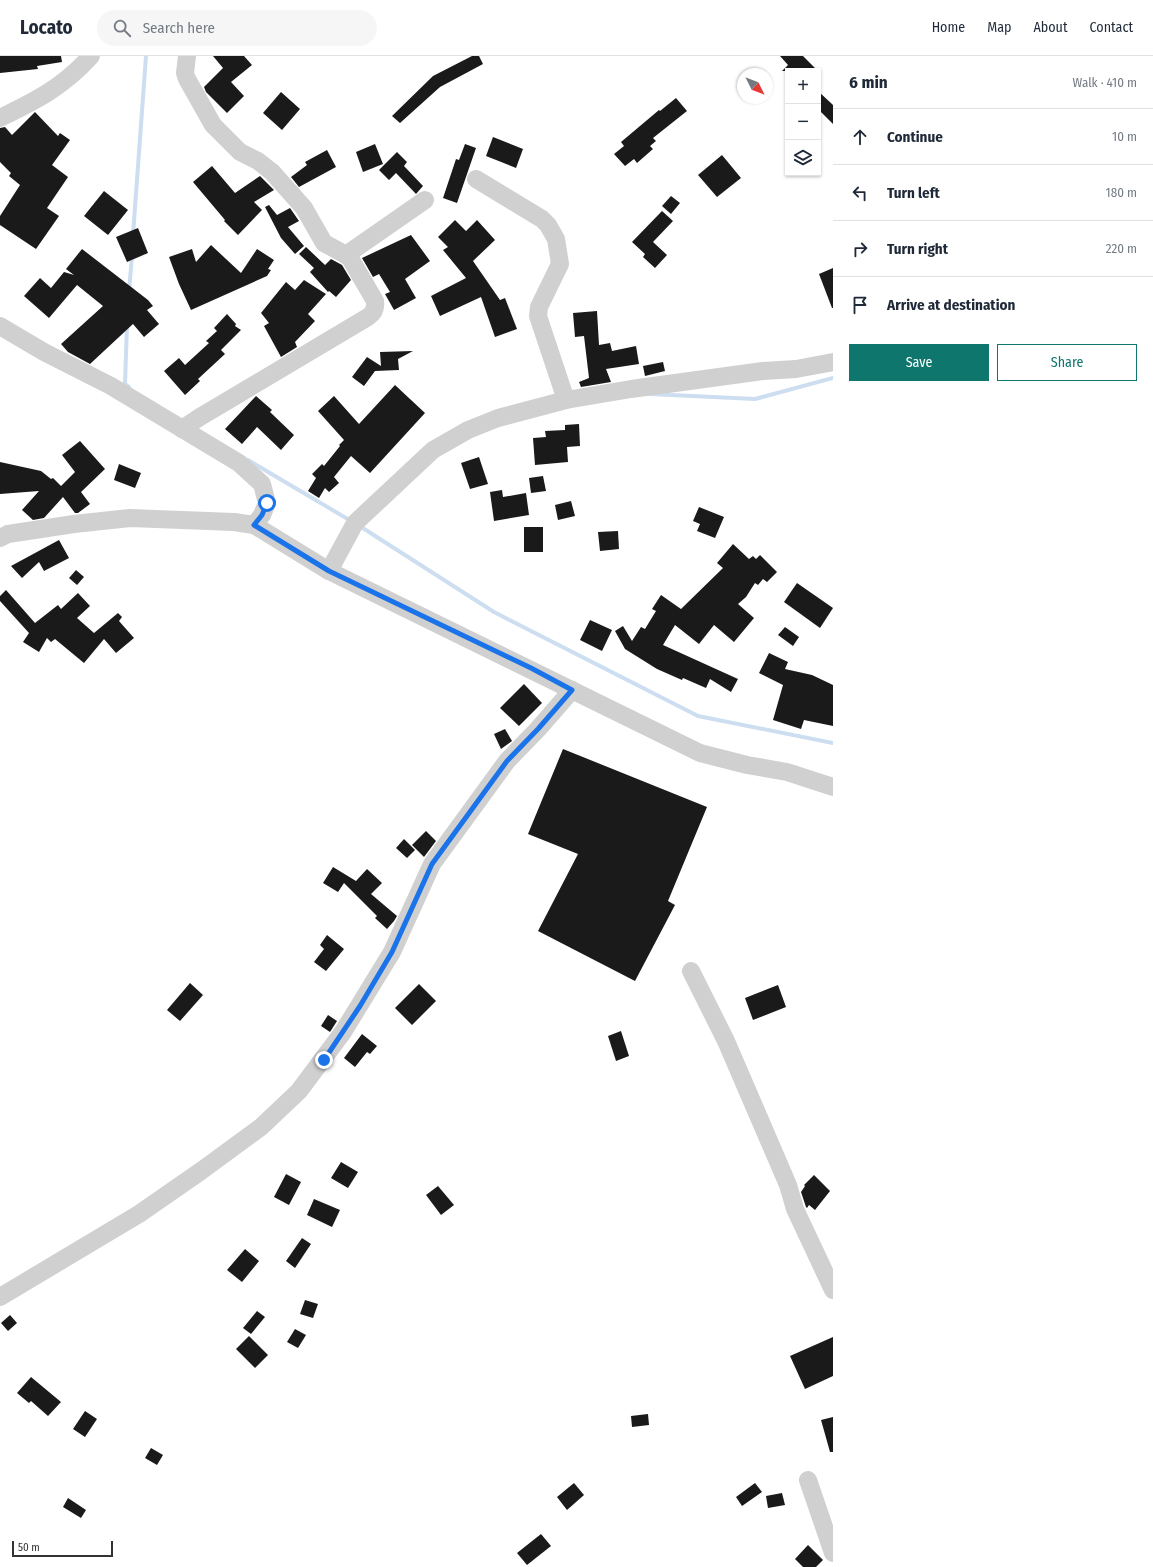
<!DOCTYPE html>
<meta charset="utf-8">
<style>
:root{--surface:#fff;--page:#f6f6f7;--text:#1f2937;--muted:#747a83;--line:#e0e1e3;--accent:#0f766e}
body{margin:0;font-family:"Fira Sans Condensed",sans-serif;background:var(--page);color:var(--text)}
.controls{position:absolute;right:12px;top:12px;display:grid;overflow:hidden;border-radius:0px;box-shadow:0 1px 3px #0004}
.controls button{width:36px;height:36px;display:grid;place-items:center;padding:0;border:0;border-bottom:1px solid var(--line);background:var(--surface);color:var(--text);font:20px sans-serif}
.compass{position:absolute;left:737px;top:12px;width:36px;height:36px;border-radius:50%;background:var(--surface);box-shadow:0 1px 3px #0004;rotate:132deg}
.scale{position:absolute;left:12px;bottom:10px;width:101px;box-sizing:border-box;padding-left:4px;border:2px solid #333;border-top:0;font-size:11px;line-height:14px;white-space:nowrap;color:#333;-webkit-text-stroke:3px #fff;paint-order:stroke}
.stop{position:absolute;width:12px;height:12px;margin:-9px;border:3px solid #1a73e8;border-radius:50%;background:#fff}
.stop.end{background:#1a73e8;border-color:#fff;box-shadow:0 1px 4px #0008}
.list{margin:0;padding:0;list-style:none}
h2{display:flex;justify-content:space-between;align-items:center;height:52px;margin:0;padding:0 16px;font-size:17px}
h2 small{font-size:13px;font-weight:400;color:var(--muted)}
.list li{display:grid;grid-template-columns:26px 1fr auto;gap:12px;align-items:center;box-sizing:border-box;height:56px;padding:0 16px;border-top:1px solid var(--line)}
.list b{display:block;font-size:15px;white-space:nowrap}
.list em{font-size:13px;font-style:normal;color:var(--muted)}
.actions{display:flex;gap:8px;padding:12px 16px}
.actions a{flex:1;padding:9px 0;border:1px solid var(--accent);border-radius:0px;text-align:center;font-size:14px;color:var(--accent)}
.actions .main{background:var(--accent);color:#fff}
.icon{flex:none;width:22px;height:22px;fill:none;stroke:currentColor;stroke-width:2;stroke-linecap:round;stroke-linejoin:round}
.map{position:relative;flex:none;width:833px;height:1511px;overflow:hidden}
header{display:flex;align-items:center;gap:24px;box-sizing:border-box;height:56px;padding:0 20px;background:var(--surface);border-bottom:1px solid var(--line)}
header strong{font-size:19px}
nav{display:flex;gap:22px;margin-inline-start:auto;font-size:14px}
.search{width:280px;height:36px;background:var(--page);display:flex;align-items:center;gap:10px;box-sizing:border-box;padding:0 14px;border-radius:22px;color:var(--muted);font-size:15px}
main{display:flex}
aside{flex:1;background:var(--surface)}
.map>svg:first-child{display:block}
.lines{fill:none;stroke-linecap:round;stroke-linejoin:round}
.stream{stroke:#ccdef0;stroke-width:4}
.building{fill:#1a1a1a}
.minor{stroke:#d0d0d0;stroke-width:18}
.route{stroke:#1a73e8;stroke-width:5}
</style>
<header>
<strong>Locato</strong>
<div class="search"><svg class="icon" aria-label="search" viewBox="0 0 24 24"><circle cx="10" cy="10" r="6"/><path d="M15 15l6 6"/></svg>Search here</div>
<nav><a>Home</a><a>Map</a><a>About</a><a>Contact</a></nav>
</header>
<main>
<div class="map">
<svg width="833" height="1511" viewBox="0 0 833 1511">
<rect width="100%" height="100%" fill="#fff"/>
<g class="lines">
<!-- stream -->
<g class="stream">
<path d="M 133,179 L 146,0"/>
<path d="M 129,235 L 132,200"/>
<path d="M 127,269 L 125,328 L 129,331"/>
<path d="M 650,338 L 755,343 L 833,322"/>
<path d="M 248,404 L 351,465"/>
<path d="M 358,469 L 494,556 L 698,660 L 833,687"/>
</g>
</g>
<!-- building -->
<g class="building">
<path d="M 0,0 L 61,0 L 62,6 L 37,10 L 38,13 L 0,17 Z"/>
<path d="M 213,0 L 244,0 L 252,9 L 231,26 L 244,40 L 227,57 L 206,36 L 204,31 L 223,12 Z"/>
<path d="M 472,0 L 479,0 L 483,8 L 440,31 L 400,67 L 392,60 L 433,20 Z"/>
<path d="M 780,0 L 803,0 L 818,15 L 782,15 L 788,9 Z"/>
<path d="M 818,35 L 833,49 L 833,68 L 818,53 Z"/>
<path d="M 281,36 L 300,53 L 282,74 L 263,57 Z"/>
<path d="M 676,42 L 687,55 L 653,82 L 656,85 L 650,90 L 653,93 L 637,107 L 634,103 L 625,110 L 614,98 L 624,90 L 621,86 L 659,54 L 660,55 Z"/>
<path d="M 35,56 L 58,80 L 60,77 L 70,84 L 52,109 L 68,121 L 47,152 L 59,160 L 36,193 L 0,169 L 0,160 L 20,129 L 9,120 L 11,117 L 0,106 L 0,72 L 5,71 L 12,79 Z"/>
<path d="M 493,81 L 523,93 L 516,112 L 486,100 Z"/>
<path d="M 375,88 L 383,108 L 363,116 L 356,96 Z"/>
<path d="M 465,88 L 476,92 L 457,147 L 443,142 L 456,103 L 459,104 Z"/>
<path d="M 327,94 L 336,111 L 299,131 L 291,121 L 307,109 L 305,106 Z"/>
<path d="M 397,96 L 407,106 L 404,110 L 423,130 L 416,138 L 396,117 L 389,124 L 379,114 Z"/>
<path d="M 722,99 L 741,122 L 717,141 L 698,119 Z"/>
<path d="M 212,110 L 235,137 L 260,120 L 274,134 L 254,146 L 262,154 L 238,179 L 224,165 L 225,164 L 193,126 Z"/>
<path d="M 104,135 L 128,154 L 108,179 L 84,160 Z"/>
<path d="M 671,140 L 680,147 L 671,158 L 662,150 Z"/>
<path d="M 269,149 L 277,159 L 290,152 L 299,165 L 288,171 L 304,190 L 295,198 L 281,182 L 265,151 Z"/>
<path d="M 662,155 L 673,165 L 653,186 L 667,199 L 655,212 L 643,201 L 645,198 L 632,186 Z"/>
<path d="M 455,164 L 466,175 L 477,164 L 495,184 L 473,205 L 500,244 L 505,242 L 517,273 L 495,281 L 481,241 L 440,260 L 431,240 L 466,222 L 443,194 L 448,191 L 438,181 Z"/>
<path d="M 138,172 L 148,197 L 127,206 L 116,181 Z"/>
<path d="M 411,179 L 430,205 L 405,223 L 416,242 L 394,254 L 385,238 L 390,236 L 379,218 L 373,221 L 362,202 Z"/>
<path d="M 211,189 L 241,217 L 257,193 L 274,204 L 268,213 L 271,214 L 267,220 L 191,254 L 179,228 L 169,201 L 192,193 L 196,206 Z"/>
<path d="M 306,191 L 325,209 L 331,203 L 342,209 L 351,224 L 336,241 L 329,235 L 328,236 L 310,216 L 314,212 L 299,198 Z"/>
<path d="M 82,193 L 148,244 L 153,250 L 147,254 L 159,268 L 144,281 L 133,268 L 90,308 L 68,296 L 61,288 L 103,250 L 77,229 L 49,262 L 24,240 L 40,222 L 51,232 L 64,216 L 74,219 L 66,213 Z"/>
<path d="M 833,212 L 833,252 L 832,252 L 819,218 Z"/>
<path d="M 304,224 L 326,238 L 308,258 L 315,265 L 295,286 L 297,291 L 281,301 L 264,270 L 269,267 L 261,257 L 286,226 L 295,234 Z"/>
<path d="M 597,255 L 599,289 L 610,287 L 612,295 L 636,290 L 639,308 L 606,313 L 611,326 L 581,331 L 579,326 L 589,322 L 584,280 L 575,281 L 573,257 Z"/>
<path d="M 227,258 L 236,268 L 235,270 L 241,274 L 221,294 L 225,298 L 198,323 L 200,325 L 185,339 L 164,315 L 179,302 L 185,309 L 209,287 L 206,285 L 217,275 L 214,272 Z"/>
<path d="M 413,295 L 398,303 L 399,314 L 375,315 L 364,330 L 352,321 L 367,301 L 381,310 L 380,296 Z"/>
<path d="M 663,306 L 665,315 L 645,320 L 643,310 Z"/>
<path d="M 395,329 L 425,357 L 370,417 L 351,400 L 334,421 L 339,427 L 329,436 L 325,432 L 319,442 L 308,435 L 316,422 L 312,418 L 322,408 L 324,410 L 340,390 L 339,389 L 344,384 L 318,355 L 334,340 L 359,368 Z"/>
<path d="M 256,340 L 272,354 L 270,356 L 294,379 L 281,394 L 257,371 L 242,388 L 225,373 Z"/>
<path d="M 579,368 L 580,390 L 567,391 L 568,406 L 535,409 L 533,382 L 546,381 L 545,375 L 565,374 L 565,369 Z"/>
<path d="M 80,385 L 105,413 L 81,436 L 90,448 L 78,457 L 75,457 L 63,441 L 44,462 L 33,464 L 22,454 L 39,435 L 0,438 L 0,406 L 41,415 L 51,423 L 53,422 L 61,430 L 75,416 L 62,399 Z"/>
<path d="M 479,401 L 488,428 L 470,433 L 461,407 Z"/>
<path d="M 119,408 L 141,417 L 135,432 L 114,424 Z"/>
<path d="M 543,420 L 546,435 L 531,437 L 529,422 Z"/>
<path d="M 502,434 L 503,441 L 526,437 L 529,459 L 494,465 L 490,436 Z"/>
<path d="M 571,445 L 575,460 L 558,464 L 555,449 Z"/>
<path d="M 699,451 L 724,461 L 715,482 L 697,475 L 700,468 L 693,465 Z"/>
<rect x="524" y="471" width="19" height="25"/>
<path d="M 618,475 L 619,493 L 600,495 L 598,476 Z"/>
<path d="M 59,484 L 69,502 L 44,515 L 39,506 L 22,522 L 11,510 Z"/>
<path d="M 733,488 L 749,503 L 753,500 L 756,503 L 760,499 L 777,516 L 767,526 L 763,523 L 758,529 L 755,527 L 746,541 L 738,548 L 754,562 L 734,586 L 714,569 L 699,588 L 675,569 L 663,589 L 738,623 L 731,636 L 710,623 L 706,632 L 683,622 L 682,624 L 657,613 L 625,593 L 615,575 L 623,570 L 632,585 L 641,571 L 645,573 L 656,555 L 652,553 L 661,539 L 681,553 L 723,512 L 717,507 Z"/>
<path d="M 76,514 L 84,521 L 77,529 L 69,522 Z"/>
<path d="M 797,527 L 833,552 L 820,572 L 784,546 Z"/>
<path d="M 6,534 L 35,567 L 58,549 L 61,553 L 78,537 L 90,550 L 77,562 L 94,577 L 118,557 L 122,561 L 119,565 L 134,582 L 116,597 L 104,583 L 84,607 L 55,583 L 51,586 L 47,582 L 39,596 L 23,586 L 29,577 L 0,545 L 0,540 Z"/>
<path d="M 590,564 L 612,574 L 602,595 L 580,584 Z"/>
<path d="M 785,571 L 799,581 L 793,590 L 778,579 Z"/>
<path d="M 769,597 L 788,606 L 785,613 L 812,619 L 833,629 L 833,670 L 804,664 L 801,673 L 773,664 L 783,629 L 759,617 Z"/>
<path d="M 524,628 L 542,647 L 519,670 L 500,652 Z"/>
<path d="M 505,673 L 512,685 L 501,693 L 494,678 Z"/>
<path d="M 563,693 L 707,751 L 668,845 L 675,849 L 635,925 L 538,875 L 578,798 L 528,778 Z"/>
<path d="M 426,775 L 436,785 L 424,801 L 412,789 Z"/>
<path d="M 404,783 L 415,794 L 407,802 L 396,792 Z"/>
<path d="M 333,811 L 356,825 L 367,813 L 382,827 L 371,838 L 397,860 L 394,865 L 387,873 L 375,862 L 377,860 L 344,827 L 338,836 L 323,827 Z"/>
<path d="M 327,879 L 344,893 L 326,915 L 314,906 L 324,893 L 320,889 Z"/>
<path d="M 190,927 L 203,939 L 180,965 L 167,954 Z"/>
<path d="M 419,928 L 436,945 L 412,969 L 395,952 Z"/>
<path d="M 778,929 L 786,951 L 753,964 L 745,942 Z"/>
<path d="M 328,959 L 337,965 L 330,976 L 321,970 Z"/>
<path d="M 621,975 L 629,1000 L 616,1005 L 608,980 Z"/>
<path d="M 362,978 L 377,990 L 370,998 L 367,996 L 355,1011 L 344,1002 Z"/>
<path d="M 341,1106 L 358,1116 L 348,1132 L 331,1122 Z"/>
<path d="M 286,1118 L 301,1126 L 289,1149 L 274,1141 Z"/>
<path d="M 814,1119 L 830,1135 L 815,1154 L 809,1149 L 807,1152 L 806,1151 L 801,1136 L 805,1130 L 804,1129 Z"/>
<path d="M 438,1130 L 454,1149 L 441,1159 L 426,1139 Z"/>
<path d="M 314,1143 L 340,1154 L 332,1171 L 307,1159 Z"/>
<path d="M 302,1182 L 311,1188 L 295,1212 L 286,1205 Z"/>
<path d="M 245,1193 L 259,1205 L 242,1226 L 227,1214 Z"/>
<path d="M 305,1244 L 318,1248 L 313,1262 L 300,1258 Z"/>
<path d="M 257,1255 L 265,1261 L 251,1278 L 243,1272 Z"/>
<path d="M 10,1259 L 17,1267 L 8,1275 L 1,1267 Z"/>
<path d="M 295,1273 L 306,1279 L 298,1292 L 287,1286 Z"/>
<path d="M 249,1280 L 268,1299 L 255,1312 L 236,1293 Z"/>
<path d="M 833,1281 L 833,1320 L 805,1333 L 790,1300 Z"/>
<path d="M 31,1321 L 61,1346 L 48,1360 L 31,1345 L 29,1347 L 17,1337 Z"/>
<path d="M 85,1355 L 97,1363 L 85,1381 L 73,1373 Z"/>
<path d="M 648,1358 L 649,1369 L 632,1371 L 631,1360 Z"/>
<path d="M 833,1361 L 833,1396 L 830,1396 L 821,1364 Z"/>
<path d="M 151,1392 L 163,1399 L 157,1409 L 145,1402 Z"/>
<path d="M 574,1427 L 584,1439 L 567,1454 L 557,1441 Z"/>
<path d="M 755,1427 L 762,1436 L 742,1450 L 736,1441 Z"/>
<path d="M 782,1437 L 785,1449 L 768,1452 L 766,1440 Z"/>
<path d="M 68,1442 L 86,1454 L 81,1462 L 63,1451 Z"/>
<path d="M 541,1478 L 551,1490 L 527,1509 L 517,1497 Z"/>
<path d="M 808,1489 L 823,1504 L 816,1511 L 803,1511 L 795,1503 Z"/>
</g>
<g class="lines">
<!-- minor -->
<g class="minor">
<path d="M 0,62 C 37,44 63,31 91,0"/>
<path d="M 476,123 L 542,163 L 548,169 L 556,183 L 560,208 L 539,251 L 538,260 L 566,344"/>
<path d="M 346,199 L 425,144"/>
<path d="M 0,270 L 44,296 L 111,330 L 239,407 L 262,428 L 267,447 L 262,459 L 254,469"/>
<path d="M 182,373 L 200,361 L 368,261 C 374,257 376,252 375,245 L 350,202 L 346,199 L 324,187 L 304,152 L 272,116 L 258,105 L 240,96 L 213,69 L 187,23 L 185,17 L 187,0"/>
<path d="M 0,482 L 8,478 L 74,468 L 130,462 L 234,466 L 254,469 L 329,515 L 700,697 L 747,709 L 787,716 L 833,731"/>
<path d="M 329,515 L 355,467 L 433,394 L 468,374 L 498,362 L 566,344 L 631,333 L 763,315 L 796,313 L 833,306"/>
<path d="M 691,915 L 726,985 L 788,1129 L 795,1153 L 833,1234"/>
<path d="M 0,1241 L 139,1158 L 201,1115 L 261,1071 L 299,1035 L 343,976 L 392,896 L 432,808 L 507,705 L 538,673 L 572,634"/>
<path d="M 808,1424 L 833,1497"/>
</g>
</g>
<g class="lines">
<!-- route -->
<path class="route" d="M 267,447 L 262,459 L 254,469 L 329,515 L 531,612 L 572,634 L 538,673 L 507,705 L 432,808 L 392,896 L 360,950 L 324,1004"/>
</g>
</svg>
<div class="controls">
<button>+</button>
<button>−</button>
<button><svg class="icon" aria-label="layers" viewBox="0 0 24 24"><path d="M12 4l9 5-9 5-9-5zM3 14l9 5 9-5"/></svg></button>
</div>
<svg class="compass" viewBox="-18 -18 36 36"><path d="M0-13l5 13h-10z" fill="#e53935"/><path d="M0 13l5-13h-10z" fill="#747a83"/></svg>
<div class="scale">50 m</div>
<div class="stop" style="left:267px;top:447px"></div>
<div class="stop end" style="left:324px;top:1004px"></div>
</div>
<aside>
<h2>6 min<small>Walk · 410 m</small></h2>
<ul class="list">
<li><svg class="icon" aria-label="ahead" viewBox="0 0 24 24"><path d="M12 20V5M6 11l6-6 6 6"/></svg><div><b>Continue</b></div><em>10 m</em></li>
<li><svg class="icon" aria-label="left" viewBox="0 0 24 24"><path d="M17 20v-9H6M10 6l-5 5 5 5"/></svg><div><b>Turn left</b></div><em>180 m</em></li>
<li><svg class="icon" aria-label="right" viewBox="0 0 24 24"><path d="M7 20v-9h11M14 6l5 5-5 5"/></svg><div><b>Turn right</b></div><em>220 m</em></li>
<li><svg class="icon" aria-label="arrive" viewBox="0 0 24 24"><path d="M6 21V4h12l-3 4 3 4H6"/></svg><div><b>Arrive at destination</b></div></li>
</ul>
<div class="actions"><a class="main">Save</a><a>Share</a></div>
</aside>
</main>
